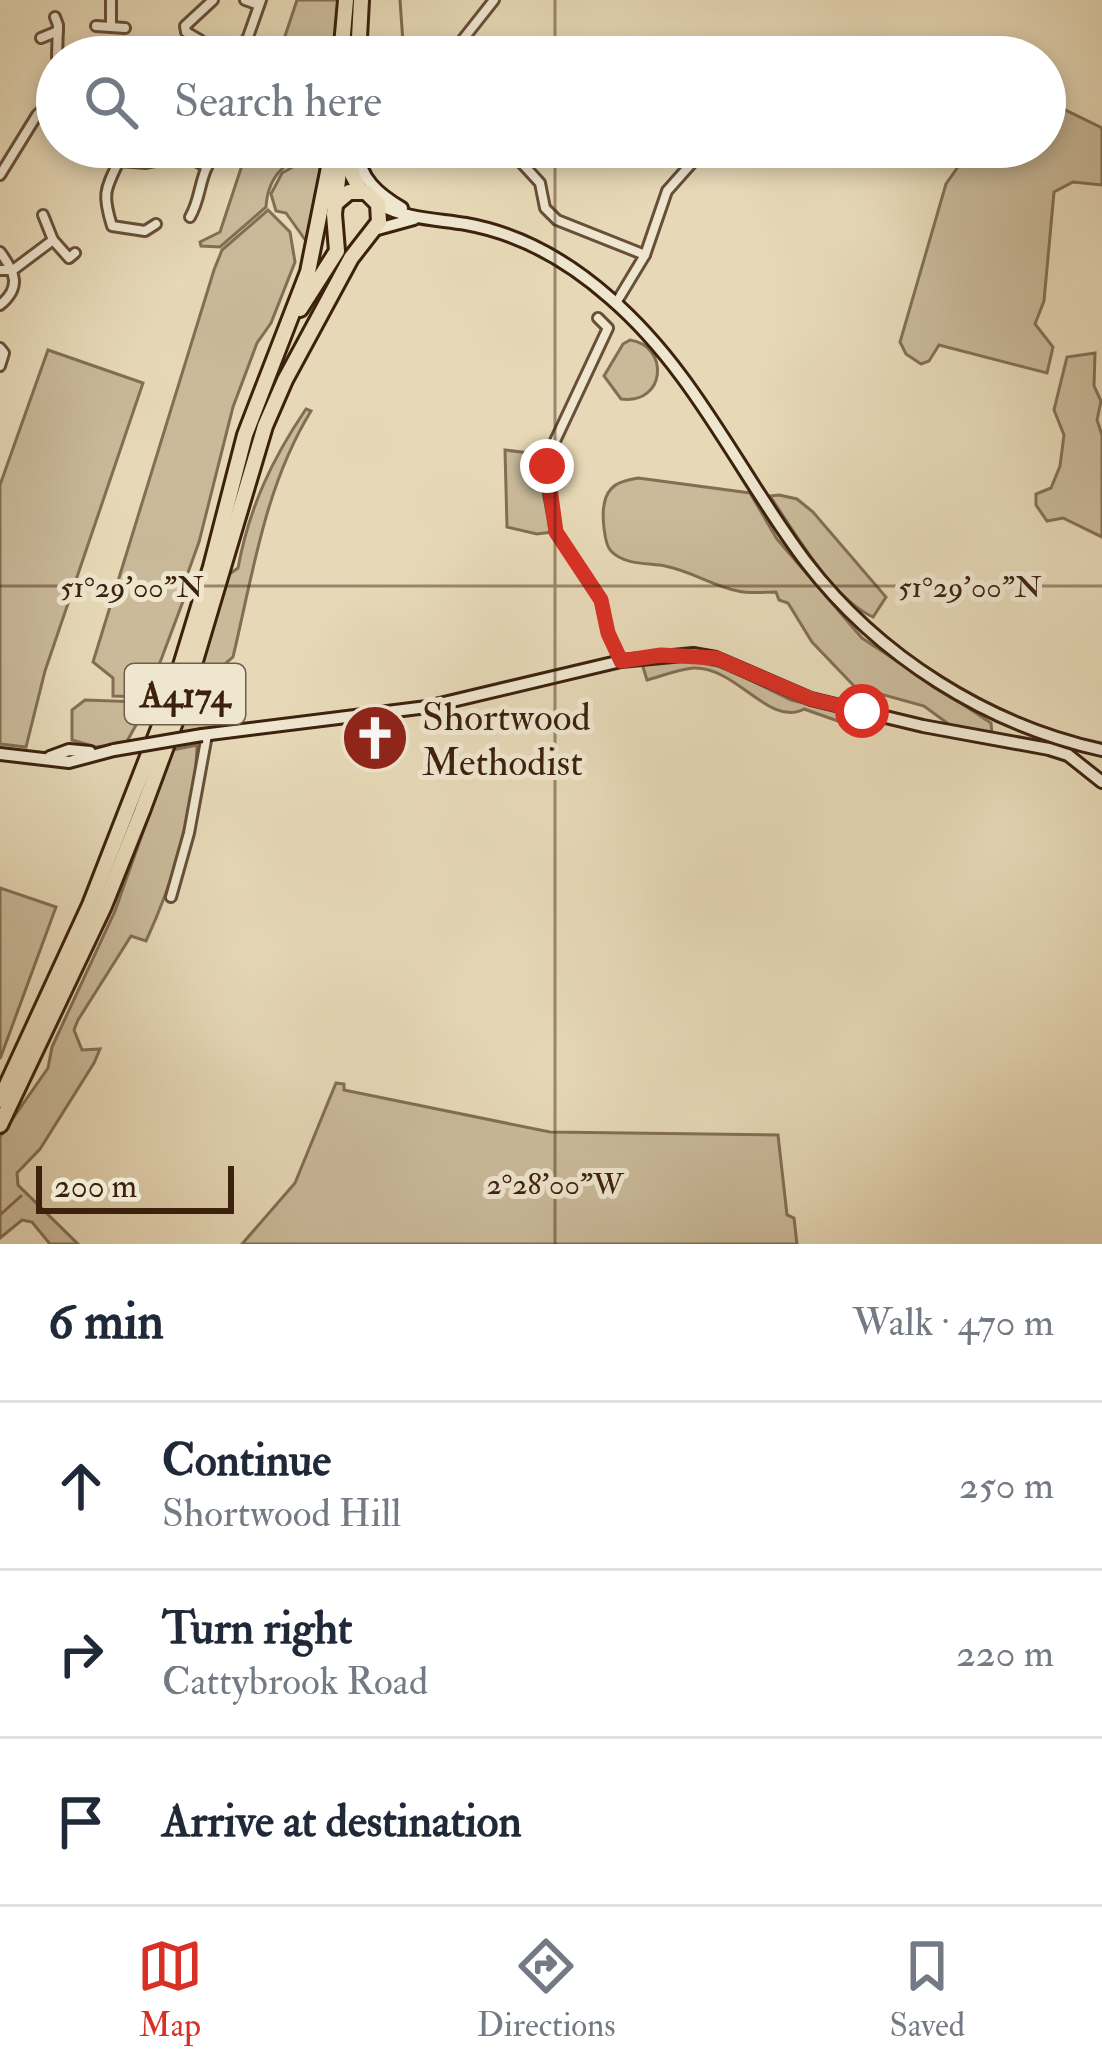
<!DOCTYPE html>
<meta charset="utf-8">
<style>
:root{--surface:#fff;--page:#f6f6f7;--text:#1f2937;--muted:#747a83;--line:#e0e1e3;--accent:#d93025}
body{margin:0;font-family:"IM FELL Double Pica",serif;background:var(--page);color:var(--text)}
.scale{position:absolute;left:36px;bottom:30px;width:198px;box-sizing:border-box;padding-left:12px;border:6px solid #3c210d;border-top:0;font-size:33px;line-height:42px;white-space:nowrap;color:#3c210d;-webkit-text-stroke:9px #efe6d0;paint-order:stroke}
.stop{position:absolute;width:36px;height:36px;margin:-27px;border:9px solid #d93025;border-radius:50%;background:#fff}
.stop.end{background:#d93025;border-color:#fff;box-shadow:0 3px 12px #0008}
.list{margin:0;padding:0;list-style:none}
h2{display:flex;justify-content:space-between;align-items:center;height:156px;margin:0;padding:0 48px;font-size:51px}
h2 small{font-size:39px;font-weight:400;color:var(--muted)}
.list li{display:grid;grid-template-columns:78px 1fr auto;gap:36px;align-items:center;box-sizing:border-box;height:168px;padding:0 48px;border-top:3px solid var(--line)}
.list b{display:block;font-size:45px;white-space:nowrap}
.list p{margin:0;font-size:39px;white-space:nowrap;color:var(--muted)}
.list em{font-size:39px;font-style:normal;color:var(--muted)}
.icon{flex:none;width:66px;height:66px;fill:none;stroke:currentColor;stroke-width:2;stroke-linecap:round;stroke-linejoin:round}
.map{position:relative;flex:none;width:1102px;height:1244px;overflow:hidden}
.search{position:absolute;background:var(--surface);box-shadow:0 6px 18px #0003;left:36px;right:36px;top:36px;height:132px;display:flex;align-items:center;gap:30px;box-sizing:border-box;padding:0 42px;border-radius:66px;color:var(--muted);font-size:45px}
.sheet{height:660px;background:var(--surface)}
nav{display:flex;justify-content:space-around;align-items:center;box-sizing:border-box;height:168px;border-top:3px solid var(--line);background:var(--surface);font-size:33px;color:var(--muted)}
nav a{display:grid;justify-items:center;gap:6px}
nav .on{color:var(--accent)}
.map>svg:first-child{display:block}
.green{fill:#caba9a;stroke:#836e54;stroke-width:3}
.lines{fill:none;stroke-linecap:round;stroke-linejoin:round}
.stream{stroke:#806a50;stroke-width:3}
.minor-casing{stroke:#674f38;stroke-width:14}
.secondary-casing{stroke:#3c210d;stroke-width:16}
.trunk-casing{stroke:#3c210d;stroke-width:20}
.minor{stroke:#efe6d0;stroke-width:8}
.secondary{stroke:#efe6d0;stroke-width:10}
.trunk{stroke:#e7d9b7;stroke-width:14}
.secondary-bridge-casing{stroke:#3c210d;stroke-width:16;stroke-linecap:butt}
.secondary-bridge{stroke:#efe6d0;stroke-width:10}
.route{stroke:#d93025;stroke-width:15}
.ticks{fill:none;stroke:#3c210d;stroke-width:3;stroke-opacity:0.45}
.labels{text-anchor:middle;stroke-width:10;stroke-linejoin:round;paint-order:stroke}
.shield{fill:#efe6d0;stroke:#725c48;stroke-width:3}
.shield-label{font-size:36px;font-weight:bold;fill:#3c210d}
.poi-label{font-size:39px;fill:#3c210d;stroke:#efe6d0;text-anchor:start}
.ticks-label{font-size:30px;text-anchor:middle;fill:#3c210d;stroke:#efe6d0;stroke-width:10;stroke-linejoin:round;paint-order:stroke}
</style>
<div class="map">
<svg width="1102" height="1244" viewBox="0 0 1102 1244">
<rect width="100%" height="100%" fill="#e7d9b7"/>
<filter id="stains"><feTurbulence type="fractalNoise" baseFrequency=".00167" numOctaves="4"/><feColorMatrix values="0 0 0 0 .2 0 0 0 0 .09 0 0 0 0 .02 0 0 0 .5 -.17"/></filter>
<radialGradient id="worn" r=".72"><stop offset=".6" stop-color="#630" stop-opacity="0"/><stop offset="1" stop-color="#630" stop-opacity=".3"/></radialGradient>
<!-- green -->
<g class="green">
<path d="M 297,0 L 341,0 L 337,57 L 278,57 Z"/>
<path d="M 1045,100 L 1102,128 L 1102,185 L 1073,182 L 1054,192 L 1044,301 L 1035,324 L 1053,347 L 1047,373 L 939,345 L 929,361 L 921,364 L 906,354 L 900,342 L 946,184 L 972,147 L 1045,147 Z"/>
<path d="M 248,147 L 327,147 L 323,154 C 290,155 268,173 266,207 L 220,247 L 201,246 L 200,242 L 220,232 Z"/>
<path d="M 307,159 L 324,160 L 306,241 L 286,213 L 276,211 L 271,194 L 282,173 Z"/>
<path d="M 268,210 L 290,232 L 295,262 L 271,323 L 257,343 L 233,407 L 199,542 L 186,578 L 185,596 L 147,697 L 113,696 L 113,678 L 93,662 L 214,270 L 222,250 Z"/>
<path d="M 630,340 C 670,346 666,405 621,399 L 604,376 L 623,344 Z"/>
<path d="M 48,350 L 143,383 L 45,671 L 26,747 L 0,744 L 0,485 Z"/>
<path d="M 1095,353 L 1094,386 L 1101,401 L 1097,420 L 1102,435 L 1102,537 L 1063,518 L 1047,521 L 1036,505 L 1036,494 L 1051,488 L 1060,466 L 1064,435 L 1054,410 L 1067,357 Z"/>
<path d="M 306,409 L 311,411 C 265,486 253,573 233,657 L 226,663 L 216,727 L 178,734 L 228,575 L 238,568 C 249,508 272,459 306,409 Z"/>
<path d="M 505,450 L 546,455 L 543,484 L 553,532 L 537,534 L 507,527 Z"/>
<path d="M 638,478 L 750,493 L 777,539 L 862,638 L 991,723 L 992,734 L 954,728 L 924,706 L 855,687 L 812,642 L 788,603 L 779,600 L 776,592 C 764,592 750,594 738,591 C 713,586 691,571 665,566 C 648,563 624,565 611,551 C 604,544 602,515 604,505 C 607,485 620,481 638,478 Z"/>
<path d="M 779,495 L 797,499 L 813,512 L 886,597 L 873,617 C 832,598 795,533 770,496 Z"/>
<path d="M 673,658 L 723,667 L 791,700 L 850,714 L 849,725 L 804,709 C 770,728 737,667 694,668 C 679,669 662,676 647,680 L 642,664 Z"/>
<path d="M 85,700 L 140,702 L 146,707 L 126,743 L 96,747 L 72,740 L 72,710 Z"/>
<path d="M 197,745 C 195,812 174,880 146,941 L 131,936 L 78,1020 L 74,1030 L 82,1050 L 100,1049 L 94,1063 L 40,1149 L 17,1173 L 18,1185 L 78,1244 L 50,1244 L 32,1222 L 22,1220 L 0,1238 L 0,1137 L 48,1068 L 52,1047 L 115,911 L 172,750 Z"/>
<path d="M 0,888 L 56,907 L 0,1059 Z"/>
<path d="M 336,1083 L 344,1084 L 344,1090 L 550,1132 L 778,1135 L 787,1215 L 794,1218 L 797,1244 L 242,1244 L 295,1183 Z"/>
</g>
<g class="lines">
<!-- stream -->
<g class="stream">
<path d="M 400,0 L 404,57"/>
<path d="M 0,1215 L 21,1196"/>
</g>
<!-- minor casing -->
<g class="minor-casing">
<g id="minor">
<path d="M 245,0 L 259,5"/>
<path d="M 55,17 L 58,25 L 57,57"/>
<path d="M 96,26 L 125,28"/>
<path d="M 111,27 L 111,0"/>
<path d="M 41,38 L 58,31"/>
<path d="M 200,40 L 186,32 L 185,26 L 213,0"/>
<path d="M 235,57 L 248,37 L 261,0"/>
<path d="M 449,57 L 494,0"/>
<path d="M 802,57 L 823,54"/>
<path d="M 57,63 L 57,65"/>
<path d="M 507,147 L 540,183 L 545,208 L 557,220 L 645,255"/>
<path d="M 185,155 L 207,167 C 199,184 200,200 190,217"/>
<path d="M 207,167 L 213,156"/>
<path d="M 0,175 L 37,115 L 57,96"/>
<path d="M 43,215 L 53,240"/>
<path d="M 156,224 L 145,231 L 112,226 C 102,194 105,190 119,161 L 146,163 L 185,155 L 185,147"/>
<path d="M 0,252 C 15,272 22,287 0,305"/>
<path d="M 0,270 L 13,270 L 53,240 L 69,258 L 75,253"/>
<path d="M 616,303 L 645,255 L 667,191 L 706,147"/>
<path d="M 598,318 L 608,328 L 555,441 L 546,477 L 556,532 L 601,600 L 608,633 L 621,661"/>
<path d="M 0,348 L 4,353 L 0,366"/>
<path d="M 171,897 L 189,833 L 207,735"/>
</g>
</g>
<!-- secondary casing -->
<g class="secondary-casing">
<g id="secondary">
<path d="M 359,150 C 358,178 380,195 402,208"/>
<path d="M 378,204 C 406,219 435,219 466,224 C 522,234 568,261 610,298 C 695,371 740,475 806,562 C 878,656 987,725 1102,750"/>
<path d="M 374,230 L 414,219"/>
<path d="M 202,735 L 427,707 L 621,661 L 693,654 L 716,658 L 811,699 L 923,726 L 1049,749 L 1068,755 L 1102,782"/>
<path d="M 0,754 L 69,762 L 114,750"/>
<path d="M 50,757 L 69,750 L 90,752"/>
</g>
</g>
<!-- trunk casing -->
<g class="trunk-casing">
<g id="trunk">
<path d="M 341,57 L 346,0"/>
<path d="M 358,57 L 361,0"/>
<path d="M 353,147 L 352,174 L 361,191"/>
<path d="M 300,309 L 337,251 L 334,214 L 340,163"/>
<path d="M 0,1100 L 90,905 L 172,695 L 211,567 L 245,435 L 308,272 L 333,147"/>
<path d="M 0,1125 L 104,906 L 142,811 L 184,698 L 265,426 L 285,380 L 351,258 L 379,222 L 378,204 L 366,192 L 349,192 L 336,203"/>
</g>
</g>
<!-- minor -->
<use href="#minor" class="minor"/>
<!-- secondary -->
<use href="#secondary" class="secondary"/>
<!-- trunk -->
<use href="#trunk" class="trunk"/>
<!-- secondary-bridge casing -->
<g class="secondary-bridge-casing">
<path id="secondary-bridge" d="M 114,750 L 202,735"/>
</g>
<!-- secondary-bridge -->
<use href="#secondary-bridge" class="secondary-bridge"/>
</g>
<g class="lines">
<!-- route -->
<path class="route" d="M 547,466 L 556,532 L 601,600 L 608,633 L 621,661 L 661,655 L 716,658 L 811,699 L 862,711"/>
</g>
<!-- ticks -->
<path class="ticks" d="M 555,0 L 555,57M 555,147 L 555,1244M 0,586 L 1102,586"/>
<!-- icons -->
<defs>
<g id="church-disc" transform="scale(3.45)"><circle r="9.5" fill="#8f2418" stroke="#efe6d0"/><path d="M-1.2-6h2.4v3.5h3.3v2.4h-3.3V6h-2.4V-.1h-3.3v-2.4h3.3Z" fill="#fff"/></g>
</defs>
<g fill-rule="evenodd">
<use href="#church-disc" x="375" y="738"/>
</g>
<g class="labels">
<!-- shield labels -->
<rect class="shield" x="125" y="664" width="120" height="60" rx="9"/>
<g class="shield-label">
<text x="185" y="707">A4174</text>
</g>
<!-- poi labels -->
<g class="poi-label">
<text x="422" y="730">Shortwood<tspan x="422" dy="45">Methodist</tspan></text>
</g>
</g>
<g class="ticks-label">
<text x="132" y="597">51°29'00"N</text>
<text x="970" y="597">51°29'00"N</text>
<text x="555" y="1194">2°28'00"W</text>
</g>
<rect width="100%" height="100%" filter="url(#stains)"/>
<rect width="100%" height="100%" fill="url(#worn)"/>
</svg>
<div class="scale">200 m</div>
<div class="stop" style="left:862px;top:711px"></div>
<div class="stop end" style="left:547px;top:466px"></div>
<div class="search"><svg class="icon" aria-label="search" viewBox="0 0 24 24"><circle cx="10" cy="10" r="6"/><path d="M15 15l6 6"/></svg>Search here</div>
</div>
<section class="sheet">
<h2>6 min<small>Walk · 470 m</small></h2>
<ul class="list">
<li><svg class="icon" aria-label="ahead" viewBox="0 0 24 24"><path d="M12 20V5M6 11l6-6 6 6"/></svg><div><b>Continue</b><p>Shortwood Hill</p></div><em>250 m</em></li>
<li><svg class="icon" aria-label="right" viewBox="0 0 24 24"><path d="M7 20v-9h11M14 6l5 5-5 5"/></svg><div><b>Turn right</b><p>Cattybrook Road</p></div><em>220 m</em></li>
<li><svg class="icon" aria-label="arrive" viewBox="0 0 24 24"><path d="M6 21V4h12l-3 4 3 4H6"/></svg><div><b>Arrive at destination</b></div></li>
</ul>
</section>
<nav>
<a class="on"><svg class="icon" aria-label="map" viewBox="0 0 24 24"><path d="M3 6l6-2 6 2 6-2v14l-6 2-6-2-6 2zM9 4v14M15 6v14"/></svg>Map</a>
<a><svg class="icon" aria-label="directions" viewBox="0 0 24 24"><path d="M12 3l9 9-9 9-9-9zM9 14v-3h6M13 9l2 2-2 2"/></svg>Directions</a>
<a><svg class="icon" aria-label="saved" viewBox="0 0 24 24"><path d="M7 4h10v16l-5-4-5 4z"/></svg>Saved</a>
</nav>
